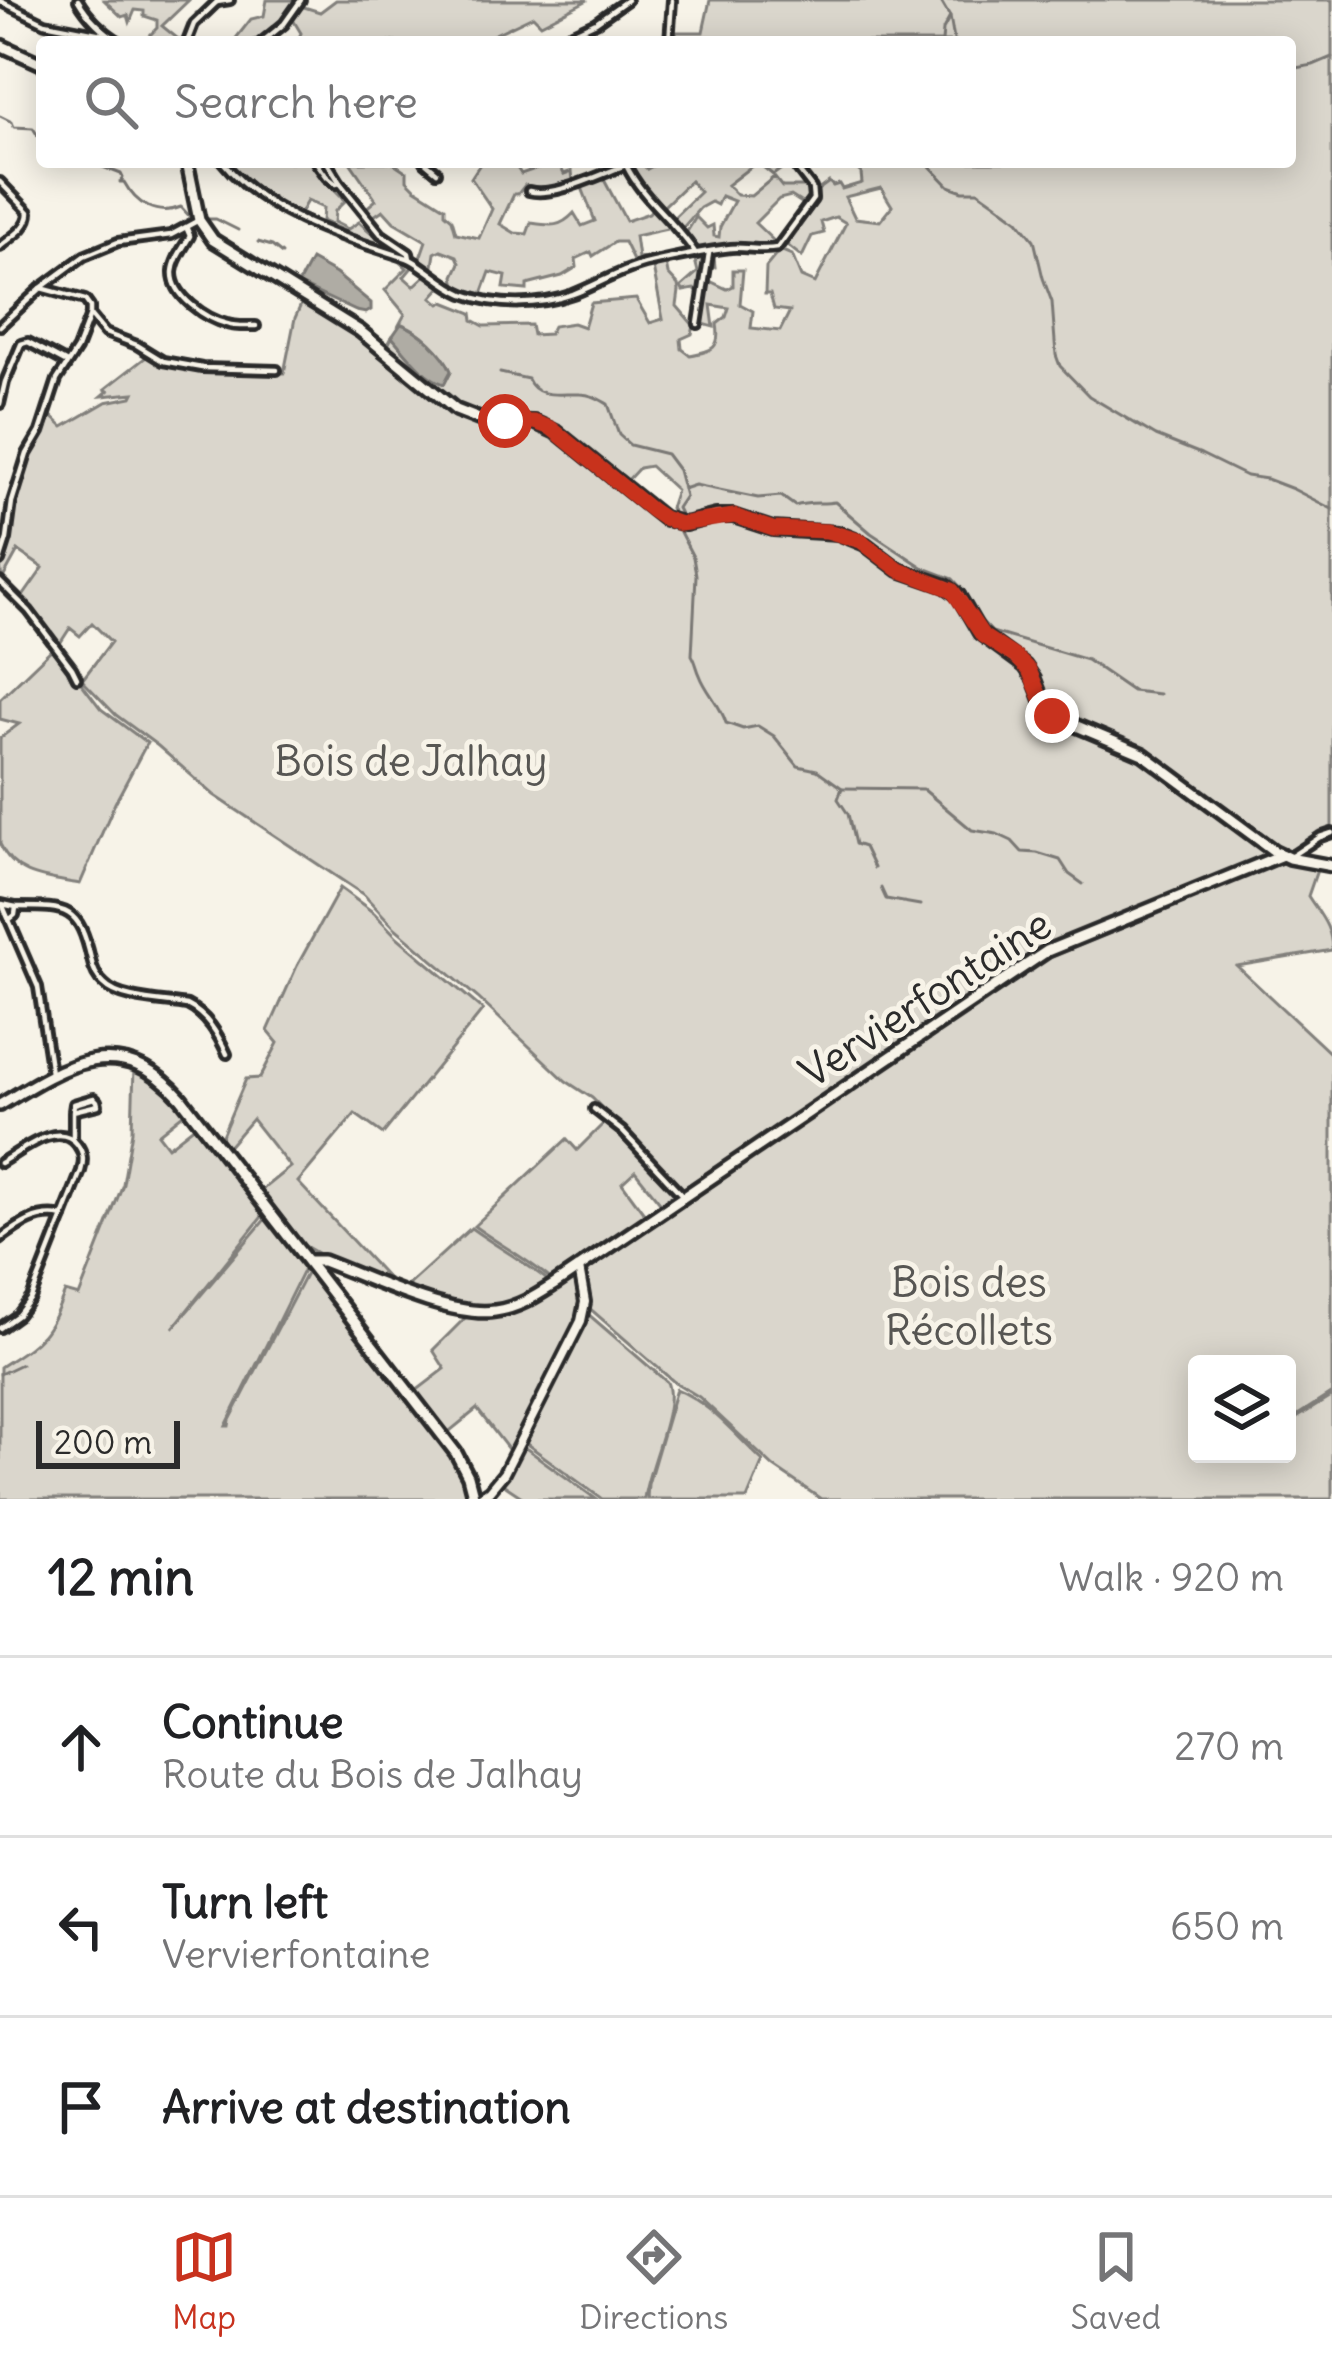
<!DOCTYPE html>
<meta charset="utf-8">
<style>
:root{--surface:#fff;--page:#f6f6f6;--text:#202124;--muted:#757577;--line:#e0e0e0;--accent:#c8321e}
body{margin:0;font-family:Delius,sans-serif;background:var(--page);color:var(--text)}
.controls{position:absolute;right:36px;bottom:36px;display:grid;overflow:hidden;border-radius:12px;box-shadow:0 6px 30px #0003}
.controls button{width:108px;height:108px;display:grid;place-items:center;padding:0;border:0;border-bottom:3px solid var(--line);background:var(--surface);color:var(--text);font:60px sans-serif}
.scale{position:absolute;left:36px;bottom:30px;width:144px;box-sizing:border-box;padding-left:12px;border:6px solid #2b2b2b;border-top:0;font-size:33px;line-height:42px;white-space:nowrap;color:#2b2b2b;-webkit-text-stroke:9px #f7f3e8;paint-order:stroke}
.stop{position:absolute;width:36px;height:36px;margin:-27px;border:9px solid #c8321e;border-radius:50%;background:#fff}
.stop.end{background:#c8321e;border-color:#fff;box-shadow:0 3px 12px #0008}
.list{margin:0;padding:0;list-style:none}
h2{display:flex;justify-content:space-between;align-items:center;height:156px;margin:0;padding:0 48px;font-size:51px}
h2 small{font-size:39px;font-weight:400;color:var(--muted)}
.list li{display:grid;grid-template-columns:78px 1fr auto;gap:36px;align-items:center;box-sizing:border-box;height:180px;padding:0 48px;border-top:3px solid var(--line)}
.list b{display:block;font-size:45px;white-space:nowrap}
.list p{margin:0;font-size:39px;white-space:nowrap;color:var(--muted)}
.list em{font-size:39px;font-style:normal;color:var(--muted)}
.icon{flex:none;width:66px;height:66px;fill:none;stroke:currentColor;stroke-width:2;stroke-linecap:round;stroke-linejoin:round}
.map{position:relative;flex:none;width:1332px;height:1499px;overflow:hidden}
.search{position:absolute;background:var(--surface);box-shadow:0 6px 30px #0003;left:36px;right:36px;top:36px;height:132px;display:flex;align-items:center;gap:30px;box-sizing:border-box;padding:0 42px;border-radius:12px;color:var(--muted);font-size:45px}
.sheet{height:696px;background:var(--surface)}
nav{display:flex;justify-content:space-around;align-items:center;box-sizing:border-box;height:168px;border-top:3px solid var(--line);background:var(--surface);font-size:33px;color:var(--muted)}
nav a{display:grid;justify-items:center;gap:6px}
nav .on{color:var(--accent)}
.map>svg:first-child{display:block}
.green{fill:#dad6cc;stroke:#82807c;stroke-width:3;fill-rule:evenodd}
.water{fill:#afaca4;stroke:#7a7874;stroke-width:3}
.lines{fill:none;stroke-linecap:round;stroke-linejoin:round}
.stream{stroke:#7a7874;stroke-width:3}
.minor-casing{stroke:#2b2b2b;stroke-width:14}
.tertiary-casing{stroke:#2b2b2b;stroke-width:16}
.secondary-casing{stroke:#2b2b2b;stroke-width:18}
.minor{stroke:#f7f3e8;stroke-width:4.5}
.tertiary{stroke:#f7f3e8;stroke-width:8}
.secondary{stroke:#f7f3e8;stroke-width:9}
.route{stroke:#c8321e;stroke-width:15}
.labels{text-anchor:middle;stroke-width:10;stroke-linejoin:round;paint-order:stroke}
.park-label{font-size:42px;fill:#575653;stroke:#f7f3e8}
.street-label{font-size:42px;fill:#2b2b2b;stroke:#f7f3e8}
</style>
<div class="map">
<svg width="1332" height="1499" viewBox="0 0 1332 1499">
<rect width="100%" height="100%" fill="#f7f3e8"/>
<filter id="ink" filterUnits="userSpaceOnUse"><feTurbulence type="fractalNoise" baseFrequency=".00833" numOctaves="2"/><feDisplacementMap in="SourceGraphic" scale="24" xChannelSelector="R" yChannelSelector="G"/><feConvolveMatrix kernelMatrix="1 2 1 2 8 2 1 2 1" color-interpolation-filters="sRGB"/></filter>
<g filter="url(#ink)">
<!-- green -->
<g class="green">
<path d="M 104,0 L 189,0 L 162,26 L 182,42 L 148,42 L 149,36 L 157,28 L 157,20 L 144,16 L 144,11 L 135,10 L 130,22 L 128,15 L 122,17 Z"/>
<path d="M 267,0 L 298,0 C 276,28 271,42 233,42 L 251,19 L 264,16 Z"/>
<path d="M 336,0 L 588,0 L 541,24 L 533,16 L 491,36 L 493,42 L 297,42 L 301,33 L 292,18 L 301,6 L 320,12 Z"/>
<path d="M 710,0 L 1332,0 L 1332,831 L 1301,853 L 1290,853 L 1175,781 L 1267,850 L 1269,855 L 1266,859 L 1045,946 L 685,1192 L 592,1098 L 566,1081 L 478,998 L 395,928 L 364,895 L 214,795 L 158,746 L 116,715 L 82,680 L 111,642 L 92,623 L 80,636 L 70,628 L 59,645 L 22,598 L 43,568 L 18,551 L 2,580 L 0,565 L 10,535 L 14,503 L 28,455 L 48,413 L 63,427 L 106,402 L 132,397 L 134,393 L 102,396 L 108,391 L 105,389 L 146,357 L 203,370 L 284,373 L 295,318 L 304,298 L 386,349 L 392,337 L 416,364 L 445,383 L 451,371 C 443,352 421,331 402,324 L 398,327 L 405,314 L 385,290 L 407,268 L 386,249 L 322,221 L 323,208 L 307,201 L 300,213 C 270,203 250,186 229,162 L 313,162 L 325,181 L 345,201 L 335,211 L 334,222 L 348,229 L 359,222 C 375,239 399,248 414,265 L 404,277 L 414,286 L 427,274 L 441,287 L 432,297 L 440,304 L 444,302 L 472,313 L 473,320 L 484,326 L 531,325 L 533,335 L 549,334 L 553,326 L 573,323 L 584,327 L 591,303 L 636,299 L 650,323 L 663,319 L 652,262 L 635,265 L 624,242 L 615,242 L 593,256 L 591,252 L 576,259 L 577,267 L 562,276 L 527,285 L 527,290 L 504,288 L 506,276 L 490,272 L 482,294 L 456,286 L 454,276 L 460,263 L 457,256 L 441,250 L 435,253 L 433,266 L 430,267 L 420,258 L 426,241 L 394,222 L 383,210 L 371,218 L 365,209 L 376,200 L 350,162 L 392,162 L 407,172 L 407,180 L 415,188 L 445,207 L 445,213 L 452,219 L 456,233 L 479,238 L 492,209 L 471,178 L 480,164 L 479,162 L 513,162 L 521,174 L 555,162 L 558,162 L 564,174 L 572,171 L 573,181 L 541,189 L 525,185 L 518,194 L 514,194 L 500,224 L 515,233 L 527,234 L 531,223 C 551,226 560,228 574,213 L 582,226 L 595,221 L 581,185 L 602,176 L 626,221 L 649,213 L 656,203 L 638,183 L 630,165 L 632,162 L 641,162 L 647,169 L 660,162 L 786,162 L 788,164 L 773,175 L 757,162 L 727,185 L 737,195 L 751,196 L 774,177 L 782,187 L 807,187 L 811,194 L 805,205 L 791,196 L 779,199 L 755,223 L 776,243 L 770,246 L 742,244 L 702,250 L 685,235 L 696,217 L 707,228 L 713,225 L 714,236 L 719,237 L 720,227 L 734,201 L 721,196 L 717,205 L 711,202 L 700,208 L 680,231 L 670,221 L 700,192 L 690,181 L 663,207 L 670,217 L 668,219 L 658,208 L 655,210 L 667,222 L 667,229 L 635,236 L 638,258 L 665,258 L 668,274 L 678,285 L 679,291 L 677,306 L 694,326 L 692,334 L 681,339 L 682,349 L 690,355 C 712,351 721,349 717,324 L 726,317 L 729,308 L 711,305 L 714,327 L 703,324 L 699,303 L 701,295 L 694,289 L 683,291 L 681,287 L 698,272 L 695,260 L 714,257 L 715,267 L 703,270 L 710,281 L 727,289 L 733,286 L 733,270 L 743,270 L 740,304 L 753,311 L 751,328 L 780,331 L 790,311 L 774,309 L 770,294 L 765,294 L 766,267 L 780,250 L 792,255 L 801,277 L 815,283 L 846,223 L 836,217 L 821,222 L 824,233 L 812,236 L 802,257 L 787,245 L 818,201 L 818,190 L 829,182 L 833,186 L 839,184 L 842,189 L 862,183 L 861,173 L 849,162 L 1290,162 L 1290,42 L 699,42 L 688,37 L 675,37 L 677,32 L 703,32 ZM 881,188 L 892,206 L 880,221 L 855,218 L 845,197 ZM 650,466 L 676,490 L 670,508 L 677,518 L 666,517 L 625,483 L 639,468 Z"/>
<path d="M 54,647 L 101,709 L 147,743 L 115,803 L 80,884 C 48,878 15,878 0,844 L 0,738 L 19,724 L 0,719 L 0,699 Z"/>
<path d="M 1282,862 L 1295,862 L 1318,867 L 1308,896 C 1320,915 1332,927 1332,950 L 1237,966 L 1332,1055 L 1332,1393 L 1287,1422 L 1287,1364 L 1197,1364 L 1197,1454 L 1216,1454 L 1213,1458 L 1220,1454 L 1287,1454 L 1287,1424 L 1332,1396 L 1332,1499 L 821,1499 L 774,1467 L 699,1397 L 673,1381 L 588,1307 C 585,1291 583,1275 594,1261 L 1019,976 L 1042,961 Z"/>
<path d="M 340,888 L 374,913 L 397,937 L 483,1010 L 383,1134 L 355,1114 L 298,1182 L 390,1281 L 324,1257 L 300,1243 L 259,1192 L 290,1167 L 252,1119 L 226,1149 L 220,1140 L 246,1079 L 260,1078 L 278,1043 L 268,1031 L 297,966 Z"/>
<path d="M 134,1067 C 157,1078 171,1091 187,1111 L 158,1134 L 168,1147 L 196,1125 L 265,1213 L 173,1328 L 267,1217 L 306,1265 L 226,1426 L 229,1426 L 230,1420 L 309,1268 L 459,1464 L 467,1483 L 468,1499 L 0,1499 L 0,1367 C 41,1340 47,1338 65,1292 L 79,1296 L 123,1184 L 132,1131 Z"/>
<path d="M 606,1121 L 670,1183 L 679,1196 L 663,1206 L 635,1171 L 622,1183 L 647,1217 L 553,1281 C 529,1260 500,1245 474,1226 L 567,1139 L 577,1150 Z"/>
<path d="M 471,1228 C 497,1247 526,1262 551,1283 C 491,1318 468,1311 406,1287 Z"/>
<path d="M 567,1278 L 578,1280 L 582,1307 L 576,1323 L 511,1453 L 477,1409 L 445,1435 L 412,1394 L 445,1369 L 433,1350 L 469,1314 L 491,1314 Z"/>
<path d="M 588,1314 L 667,1382 C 678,1406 647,1469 644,1499 L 602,1499 L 524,1442 Z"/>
<path d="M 676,1389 C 709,1402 737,1437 763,1461 L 747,1499 L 647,1499 L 648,1484 Z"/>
<path d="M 522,1447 L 527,1449 L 596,1499 L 525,1499 L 501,1483 Z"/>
</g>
<!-- water -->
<g class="water">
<path d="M 311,260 L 336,274 L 371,303 L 371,310 L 366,313 L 356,311 L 298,284 Z"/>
<path d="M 401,324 C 420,330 444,353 451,371 L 444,384 C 422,376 407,354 392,337 Z"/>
</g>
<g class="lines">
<!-- stream -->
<g class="stream">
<path d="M 940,0 L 950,17 L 943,30 L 942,42"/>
<path d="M 196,13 L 203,11 L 214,0"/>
<path d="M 950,17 L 954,40"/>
<path d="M 1290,69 L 1313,65 L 1332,57"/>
<path d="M 0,116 L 12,122 L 14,127 L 33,128 L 38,136 L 42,135"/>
<path d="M 90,162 L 121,174 L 123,178 L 120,182 L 124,182 C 136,204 156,217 181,207 L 192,219"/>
<path d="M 926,162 L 949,186 L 963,191 L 978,191 L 995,203 L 1018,220 L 1034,240 L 1043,278 L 1052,302 L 1056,355 L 1060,366 L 1089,396 L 1156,436 L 1201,454 L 1246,476 L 1267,479 L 1293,489 L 1332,509"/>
<path d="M 203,219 L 216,219 L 238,230"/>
<path d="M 258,242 L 272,246 L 282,254"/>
<path d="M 500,373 L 528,379 C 537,400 561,393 580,394 C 591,394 599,399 608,404 L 619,435 L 630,445 L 666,454 L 678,470 L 685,496 L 677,508 L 681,516"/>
<path d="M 683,489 L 695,485 L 758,498 L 781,496 L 795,506 C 808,502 822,504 835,502 L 871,533 L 924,568 L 953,579 L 965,592 L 968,604"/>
<path d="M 680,532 L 693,557 L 696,575 L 692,655 C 696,661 697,669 700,675 C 706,692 721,705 726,723 L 743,729 L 758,726 L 774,736 L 798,766 L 817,770 L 842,788 L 838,799 L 848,814 L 855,844 L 864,847 L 874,868"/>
<path d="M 973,612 L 992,632 L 1087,660 L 1132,691 L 1159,694"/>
<path d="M 842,788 L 923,789 L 972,830 L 997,834 L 1012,841 L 1022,852 L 1037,853 L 1060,860 L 1069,874 L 1083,884"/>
<path d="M 881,888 L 886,899 L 920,905"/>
<path d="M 0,1374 L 21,1364"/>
</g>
<!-- minor casing -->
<g class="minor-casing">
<g id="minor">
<path d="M 78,0 C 89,19 102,31 120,42"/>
<path d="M 0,1 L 45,23 L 107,35"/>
<path d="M 217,2 L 230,0"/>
<path d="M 187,42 L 194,24 L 219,0"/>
<path d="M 262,42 L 284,24 L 301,0"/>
<path d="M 553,42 L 596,22 L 627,0"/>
<path d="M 669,42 L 672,0"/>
<path d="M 223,162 C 267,217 345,238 410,259 C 430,270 443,285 464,294 C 498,307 539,306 573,294 C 599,284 622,269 650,263 C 676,257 704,251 731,248 C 747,247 762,251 777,248 L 813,199 L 812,188 L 792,162"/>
<path d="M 316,162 L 327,177 L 336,184 L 340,183"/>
<path d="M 327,162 L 340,183 L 381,234 L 409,253 L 410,259"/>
<path d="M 425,162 L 437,172"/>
<path d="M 626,165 C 643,200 675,221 696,254"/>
<path d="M 0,182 L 29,212 C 29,228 11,237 0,247"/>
<path d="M 529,191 C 554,198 601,174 626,165 L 627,162"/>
<path d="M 187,229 L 190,236 C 184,247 174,259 173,272 C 172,296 206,319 227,324 C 236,327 247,326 256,326"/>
<path d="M 90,315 L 105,333 L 137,345 L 163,361 L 202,368 L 277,370"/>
<path d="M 698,324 L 709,253"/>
<path d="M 0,326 L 41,288 L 84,256 L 118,242 L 171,235 L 199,220"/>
<path d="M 0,404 L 5,382 L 21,344 L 28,342 L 67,363"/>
<path d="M 0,561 L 7,539 L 12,502 L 27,454 L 40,432 L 57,380 L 77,349 L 90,315 L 90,307 L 85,300 L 41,288"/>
<path d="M 0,582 L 29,611 L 72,668 L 77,678"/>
<path d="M 1290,857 L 1320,837 L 1332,833"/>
<path d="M 16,907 C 67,907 79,906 91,959 C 93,969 96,977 104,984 C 120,1001 164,1001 187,1005 C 207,1015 218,1034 227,1054"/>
<path d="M 10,919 L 15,915 L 16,907 L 2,904 L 38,987 L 51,1073"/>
<path d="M 594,1109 L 622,1131 L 684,1197"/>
<path d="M 73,1138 L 73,1111 L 98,1105 L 97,1101 L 94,1098 L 74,1104 L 73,1111"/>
<path d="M 0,1163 C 20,1152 58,1119 77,1144 C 84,1153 84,1161 81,1171 L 31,1298 L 18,1315 L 0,1328"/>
<path d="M 0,1239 C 19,1225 38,1211 63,1217"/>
</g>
</g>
<!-- tertiary casing -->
<g class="tertiary-casing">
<path id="tertiary" d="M 477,1499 L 489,1491 L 504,1473 L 581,1321 L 585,1302 L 579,1268"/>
</g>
<!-- secondary casing -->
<g class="secondary-casing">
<g id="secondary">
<path d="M 0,45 L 42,64"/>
<path d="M 187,162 L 199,220 L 213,240 L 360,331 L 456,410 L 484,421 L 534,422 L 558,433 L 663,518 L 685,524 L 716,516 L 733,516 L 773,529 L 838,533 L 865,544 L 899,570 L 946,586 L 958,595 L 980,633 L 1025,666 L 1034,679 L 1045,708 L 1053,716 L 1143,754 L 1274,851 L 1289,858 L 1332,866"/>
<path d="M 0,1105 C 63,1066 120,1029 181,1098 L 456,1453 L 468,1476 L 474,1499"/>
<path d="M 308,1261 L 323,1261 C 368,1278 451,1318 495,1311 C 518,1308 536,1296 555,1284 L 1047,951 L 1282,855"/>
</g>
</g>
<!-- minor -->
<use href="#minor" class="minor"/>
<!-- tertiary -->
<use href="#tertiary" class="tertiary"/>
<!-- secondary -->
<use href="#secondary" class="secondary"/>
</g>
</g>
<g class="lines" filter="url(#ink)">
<!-- route -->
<path class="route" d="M 505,421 L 534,422 L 551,428 L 651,510 L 663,518 L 680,524 L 734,516 L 773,529 L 827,531 L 861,541 L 899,570 L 952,590 L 983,636 L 1017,658 L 1029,670 L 1045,708 L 1052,716"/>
</g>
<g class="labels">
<!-- park labels -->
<g class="park-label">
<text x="411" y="776">Bois de Jalhay</text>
<text x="969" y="1297">Bois des<tspan x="969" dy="48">Récollets</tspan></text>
</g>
<!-- street labels -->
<g class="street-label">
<text transform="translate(925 998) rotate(-33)" y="15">Vervierfontaine</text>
</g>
</g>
</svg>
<div class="controls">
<button><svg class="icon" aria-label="layers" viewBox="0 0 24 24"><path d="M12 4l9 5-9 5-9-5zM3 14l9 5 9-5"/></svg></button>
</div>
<div class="scale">200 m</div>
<div class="stop" style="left:505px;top:421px"></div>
<div class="stop end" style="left:1052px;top:716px"></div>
<div class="search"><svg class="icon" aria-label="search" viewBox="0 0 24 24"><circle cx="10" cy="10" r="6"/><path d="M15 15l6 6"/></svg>Search here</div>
</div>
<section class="sheet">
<h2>12 min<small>Walk · 920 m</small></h2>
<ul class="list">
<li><svg class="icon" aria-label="ahead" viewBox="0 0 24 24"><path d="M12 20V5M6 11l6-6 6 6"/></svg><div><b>Continue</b><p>Route du Bois de Jalhay</p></div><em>270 m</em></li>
<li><svg class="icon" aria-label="left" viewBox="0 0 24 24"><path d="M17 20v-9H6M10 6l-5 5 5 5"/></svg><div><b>Turn left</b><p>Vervierfontaine</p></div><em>650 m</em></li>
<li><svg class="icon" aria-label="arrive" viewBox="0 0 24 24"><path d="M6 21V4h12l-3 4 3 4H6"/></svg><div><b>Arrive at destination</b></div></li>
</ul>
</section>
<nav>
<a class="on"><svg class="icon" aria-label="map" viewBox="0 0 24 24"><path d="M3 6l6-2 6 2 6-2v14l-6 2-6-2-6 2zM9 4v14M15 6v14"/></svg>Map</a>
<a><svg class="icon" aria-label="directions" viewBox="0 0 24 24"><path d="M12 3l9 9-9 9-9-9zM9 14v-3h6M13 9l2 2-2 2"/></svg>Directions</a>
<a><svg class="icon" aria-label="saved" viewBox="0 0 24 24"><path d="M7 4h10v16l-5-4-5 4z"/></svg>Saved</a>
</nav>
